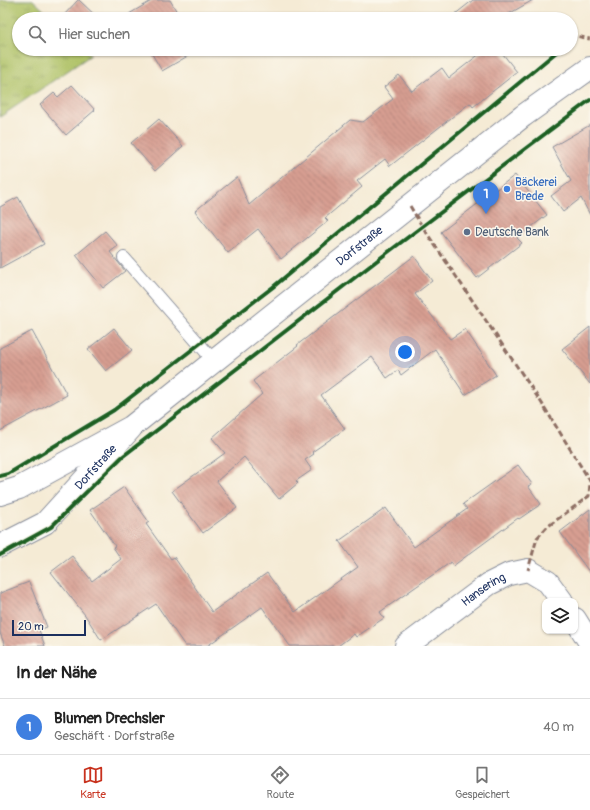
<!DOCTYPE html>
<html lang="de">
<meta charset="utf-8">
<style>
:root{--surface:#fff;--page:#f6f6f6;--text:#222;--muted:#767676;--line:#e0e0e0;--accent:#c8321e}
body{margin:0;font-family:Pangolin,sans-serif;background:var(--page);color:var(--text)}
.controls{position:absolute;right:12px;bottom:12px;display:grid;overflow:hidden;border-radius:8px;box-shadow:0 1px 3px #0004}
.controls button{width:36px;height:36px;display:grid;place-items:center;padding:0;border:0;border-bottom:1px solid var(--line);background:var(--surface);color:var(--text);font:20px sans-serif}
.scale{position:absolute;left:12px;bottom:10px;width:74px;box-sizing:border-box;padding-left:4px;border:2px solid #1b2f5e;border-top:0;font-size:11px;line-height:14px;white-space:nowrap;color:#1b2f5e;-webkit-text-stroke:3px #fbf7ec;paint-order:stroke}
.you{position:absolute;left:405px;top:352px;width:14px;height:14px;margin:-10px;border:3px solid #fff;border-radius:50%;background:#1a73e8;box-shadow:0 0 0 6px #1a73e833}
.badge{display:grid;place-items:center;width:26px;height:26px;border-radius:50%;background:var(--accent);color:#fff;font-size:13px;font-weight:700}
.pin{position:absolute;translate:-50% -33px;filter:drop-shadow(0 1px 2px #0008)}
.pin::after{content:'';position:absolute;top:21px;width:14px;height:12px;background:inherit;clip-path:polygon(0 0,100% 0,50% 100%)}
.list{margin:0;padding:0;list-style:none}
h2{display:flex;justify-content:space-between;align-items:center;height:52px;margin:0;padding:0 16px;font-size:17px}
h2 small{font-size:13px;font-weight:400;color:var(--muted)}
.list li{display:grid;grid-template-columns:26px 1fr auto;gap:12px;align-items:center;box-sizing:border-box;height:56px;padding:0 16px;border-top:1px solid var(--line)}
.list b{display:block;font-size:15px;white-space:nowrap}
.list p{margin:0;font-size:13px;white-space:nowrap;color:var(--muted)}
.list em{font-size:13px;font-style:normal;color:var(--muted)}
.icon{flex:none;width:22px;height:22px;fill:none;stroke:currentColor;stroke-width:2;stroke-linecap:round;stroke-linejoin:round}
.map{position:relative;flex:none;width:590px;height:646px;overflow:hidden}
.search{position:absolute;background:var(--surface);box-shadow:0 1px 3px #0004;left:12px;right:12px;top:12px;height:44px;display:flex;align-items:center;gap:10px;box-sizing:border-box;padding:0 14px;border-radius:22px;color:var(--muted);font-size:15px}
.sheet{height:108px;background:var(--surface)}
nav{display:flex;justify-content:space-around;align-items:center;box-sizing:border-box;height:56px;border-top:1px solid var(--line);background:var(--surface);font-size:11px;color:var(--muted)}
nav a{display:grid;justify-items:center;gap:2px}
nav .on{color:var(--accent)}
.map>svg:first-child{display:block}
.grass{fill:url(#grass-tufts);stroke:#647862}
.building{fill:url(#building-back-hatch)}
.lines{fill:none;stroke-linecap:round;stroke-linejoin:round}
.service-casing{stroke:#888d9a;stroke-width:14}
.minor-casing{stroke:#888d9a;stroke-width:24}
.secondary-casing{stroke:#888d9a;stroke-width:24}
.service{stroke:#fff;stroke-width:12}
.minor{stroke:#fff;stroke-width:22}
.secondary{stroke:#fff;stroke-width:22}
.quiet{stroke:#8d6e63;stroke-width:3;stroke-dasharray:6 3;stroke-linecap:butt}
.cycleway-casing{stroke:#fbf7ec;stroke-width:6}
.cycleway{stroke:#1b5e20;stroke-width:4}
.shop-dot{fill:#3f7fe0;stroke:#fbf7ec;stroke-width:1.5}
.service-dot{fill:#5c6f8a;stroke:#fbf7ec;stroke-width:1.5}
.labels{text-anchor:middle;stroke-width:3;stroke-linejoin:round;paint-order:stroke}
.shop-label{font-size:12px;fill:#366cbe;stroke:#fbf7ec;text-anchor:start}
.service-label{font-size:12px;fill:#4e5e75;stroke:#fbf7ec;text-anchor:start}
.street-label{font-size:12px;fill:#1b2f5e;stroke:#fbf7ec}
</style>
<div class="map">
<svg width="590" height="646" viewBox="0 0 590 646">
<defs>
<pattern id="grass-tufts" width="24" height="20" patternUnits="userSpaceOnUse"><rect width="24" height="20" fill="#aec165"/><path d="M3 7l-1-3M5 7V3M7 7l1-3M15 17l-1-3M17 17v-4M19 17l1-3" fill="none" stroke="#8d9d56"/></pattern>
<pattern id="building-back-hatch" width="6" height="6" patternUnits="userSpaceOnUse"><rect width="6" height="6" fill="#d79e91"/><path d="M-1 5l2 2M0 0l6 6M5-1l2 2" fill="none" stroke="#ae817a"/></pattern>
</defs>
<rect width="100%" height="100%" fill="#fbf7ec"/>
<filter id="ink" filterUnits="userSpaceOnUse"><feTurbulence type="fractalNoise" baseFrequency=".025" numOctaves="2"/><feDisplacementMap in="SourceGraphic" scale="8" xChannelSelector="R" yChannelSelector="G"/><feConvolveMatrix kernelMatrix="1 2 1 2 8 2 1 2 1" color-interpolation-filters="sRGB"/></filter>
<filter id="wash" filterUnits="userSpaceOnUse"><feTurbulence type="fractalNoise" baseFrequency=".012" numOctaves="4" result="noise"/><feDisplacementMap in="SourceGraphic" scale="16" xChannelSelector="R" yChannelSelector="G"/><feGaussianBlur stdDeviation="0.9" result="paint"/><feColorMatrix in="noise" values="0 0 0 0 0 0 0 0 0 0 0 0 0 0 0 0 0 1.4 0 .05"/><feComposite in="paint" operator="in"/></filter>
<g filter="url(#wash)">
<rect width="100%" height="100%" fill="#f5ebd5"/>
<!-- grass -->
<path class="grass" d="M 0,0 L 33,0 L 53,19 L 19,19 L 19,49 L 85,49 L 91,55 L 0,117 Z"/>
<g id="blocks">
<!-- building -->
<g class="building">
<path d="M 78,0 L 79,0 L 99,19 L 66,19 L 63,16 Z"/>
<path d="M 153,0 L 170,0 L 181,19 L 132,19 L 129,14 Z"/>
<path d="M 473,0 L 533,0 L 500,19 L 449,19 Z"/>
<path d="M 149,49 L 198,49 L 198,50 L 162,71 Z"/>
<path d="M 486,49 L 499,49 L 517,72 L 473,107 L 470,103 L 390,166 L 385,159 L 357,181 L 362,187 L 325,218 L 328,221 L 281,259 L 258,229 L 228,253 L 195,211 L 237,177 L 249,205 L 350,120 L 363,122 L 393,99 L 384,87 L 399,75 L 412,91 L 442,68 L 449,78 Z"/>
<path d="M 72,85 L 95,110 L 66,135 L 40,105 L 54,93 L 58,97 Z"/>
<path d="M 159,119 L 183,146 L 155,171 L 131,143 Z"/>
<path d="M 590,125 L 590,215 L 581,198 L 563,212 L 551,196 L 571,181 L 552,147 Z"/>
<path d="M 515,175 L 547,215 L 517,238 L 522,243 L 477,278 L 441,232 Z"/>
<path d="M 18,197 L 44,244 L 0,268 L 0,207 Z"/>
<path d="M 105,231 L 118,246 L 110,252 L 125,271 L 103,288 L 76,255 Z"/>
<path d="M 414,256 L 432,281 L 415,294 L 450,339 L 465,329 L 496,375 L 465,395 L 435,349 L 401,375 L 398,370 L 387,378 L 372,357 L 321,395 L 345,429 L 312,452 L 314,454 L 305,460 L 312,470 L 296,481 L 298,483 L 279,499 L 244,457 L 217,481 L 237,508 L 203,533 L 172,491 L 225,453 L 212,438 L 262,394 L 253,381 L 298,346 L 297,345 Z"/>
<path d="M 590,327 L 590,384 L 562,349 Z"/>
<path d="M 114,328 L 132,350 L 106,371 L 88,349 Z"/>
<path d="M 32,331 L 67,395 L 0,431 L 0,348 Z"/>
<path d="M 518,465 L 532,484 L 528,486 L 541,504 L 519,519 L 518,518 L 453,566 L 451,562 L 380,612 L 384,618 L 356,637 L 354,634 L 338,646 L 290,646 L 262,607 L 207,646 L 185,646 L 156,604 L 101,640 L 85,615 L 51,572 L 72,556 L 92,581 L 121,559 L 113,547 L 115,546 L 90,510 L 124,487 L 149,522 L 146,524 L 171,559 L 174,557 L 212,612 L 267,573 L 295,612 L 358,567 L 339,541 L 386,508 L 414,547 L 467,509 L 463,504 Z"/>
<path d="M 590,509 L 590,573 L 560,532 Z"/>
<path d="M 29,582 L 47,627 L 39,630 L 45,646 L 5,646 L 0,633 L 0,593 Z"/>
</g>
</g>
</g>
<g filter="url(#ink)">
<use href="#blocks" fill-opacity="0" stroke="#888d9a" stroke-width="1"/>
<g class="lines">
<!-- service casing -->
<g class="service-casing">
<path id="service" d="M 124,258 L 214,361"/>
</g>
<!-- minor casing -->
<g class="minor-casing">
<g id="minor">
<path id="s1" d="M 0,546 L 45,523 L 131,428"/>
<path d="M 575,619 L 590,643"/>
<path id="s2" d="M 406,646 L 489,584 L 509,574 L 528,570 L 548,582 L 562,601"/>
</g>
</g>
<!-- secondary casing -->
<g class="secondary-casing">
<g id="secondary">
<path id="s3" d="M 0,494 L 19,488 L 131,427 L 523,116 L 590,68"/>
</g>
</g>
<!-- service -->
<use href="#service" class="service"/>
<!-- minor -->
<use href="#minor" class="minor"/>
<!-- secondary -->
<use href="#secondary" class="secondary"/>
<!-- quiet -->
<g class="quiet">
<path d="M 571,40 L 576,36 L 590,39"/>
<path d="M 410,206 L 422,226 L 541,402 L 590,481 L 589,496 L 547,527 L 537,538 L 528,570"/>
</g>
<!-- cycleway casing -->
<g class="cycleway-casing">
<g id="cycleway">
<path d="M 0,476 L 8,474 L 114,410 L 273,287 L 560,49"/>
<path d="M 0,555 L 51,527 L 122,457 L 379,259 L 590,100"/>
</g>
</g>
<!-- cycleway -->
<use href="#cycleway" class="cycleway"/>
</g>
</g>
<!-- markers -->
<circle class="shop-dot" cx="507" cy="189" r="4"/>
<circle class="service-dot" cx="467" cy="232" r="4"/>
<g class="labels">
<!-- shop labels -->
<g class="shop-label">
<text x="515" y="186">Bäckerei<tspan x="515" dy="14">Brede</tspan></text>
</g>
<!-- service labels -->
<g class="service-label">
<text x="475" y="236">Deutsche Bank</text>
</g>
<!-- street labels -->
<g class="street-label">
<text dy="4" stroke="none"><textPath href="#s3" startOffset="439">Dorfstraße</textPath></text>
<text dy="4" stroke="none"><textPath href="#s1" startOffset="126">Dorfstraße</textPath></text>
<text dy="4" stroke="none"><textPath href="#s2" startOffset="96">Hansering</textPath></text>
</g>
</g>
</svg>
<div class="controls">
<button><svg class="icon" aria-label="layers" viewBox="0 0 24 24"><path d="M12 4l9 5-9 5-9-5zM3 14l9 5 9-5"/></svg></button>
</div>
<div class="scale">20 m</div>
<div class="you"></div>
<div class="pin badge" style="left:486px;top:214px;background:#3f7fe0">1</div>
<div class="search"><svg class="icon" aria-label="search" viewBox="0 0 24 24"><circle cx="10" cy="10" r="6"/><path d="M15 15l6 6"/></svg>Hier suchen</div>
</div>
<section class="sheet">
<h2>In der Nähe<small></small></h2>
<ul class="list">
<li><span class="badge" style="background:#3f7fe0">1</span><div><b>Blumen Drechsler</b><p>Geschäft · Dorfstraße</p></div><em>40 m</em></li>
</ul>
</section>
<nav>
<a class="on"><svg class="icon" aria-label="map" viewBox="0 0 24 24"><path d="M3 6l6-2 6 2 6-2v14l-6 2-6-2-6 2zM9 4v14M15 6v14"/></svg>Karte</a>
<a><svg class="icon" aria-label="directions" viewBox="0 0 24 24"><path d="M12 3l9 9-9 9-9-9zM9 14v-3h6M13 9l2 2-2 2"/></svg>Route</a>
<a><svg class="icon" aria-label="saved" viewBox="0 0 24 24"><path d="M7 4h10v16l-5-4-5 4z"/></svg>Gespeichert</a>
</nav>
